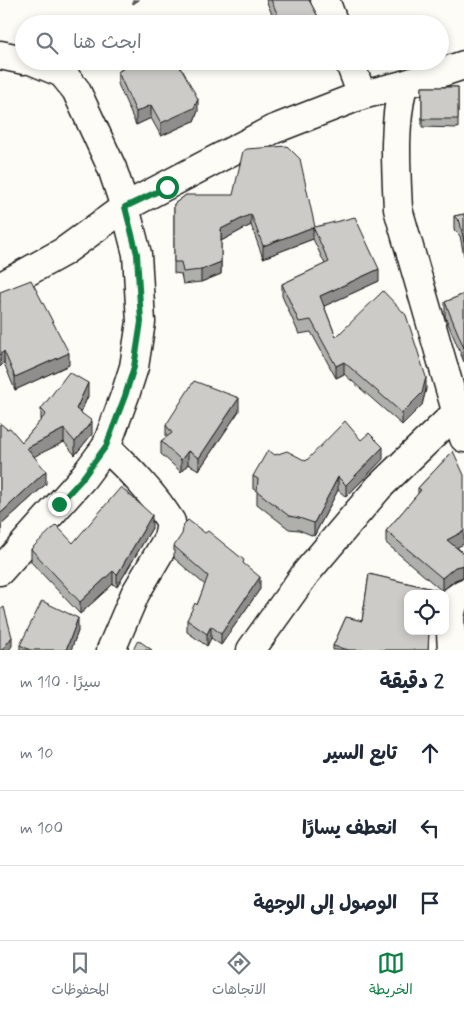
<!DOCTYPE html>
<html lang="ar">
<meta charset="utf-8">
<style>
:root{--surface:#fff;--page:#f2f2f3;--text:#1f2937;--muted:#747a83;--line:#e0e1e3;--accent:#0b8043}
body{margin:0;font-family:Mynerve,"Playpen Sans Arabic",sans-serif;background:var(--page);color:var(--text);direction:rtl}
.controls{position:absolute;right:15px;bottom:15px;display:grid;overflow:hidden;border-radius:10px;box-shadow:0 2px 8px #0003}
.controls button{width:45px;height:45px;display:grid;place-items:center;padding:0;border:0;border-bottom:1px solid var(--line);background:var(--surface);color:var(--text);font:25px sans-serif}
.stop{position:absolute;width:15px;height:15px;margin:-11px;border:4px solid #0b8043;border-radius:50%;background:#fff}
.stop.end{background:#0b8043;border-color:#fff;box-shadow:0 1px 5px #0008}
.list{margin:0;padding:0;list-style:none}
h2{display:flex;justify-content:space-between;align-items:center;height:65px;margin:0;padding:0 20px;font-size:21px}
h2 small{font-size:16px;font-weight:400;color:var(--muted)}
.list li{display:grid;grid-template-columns:32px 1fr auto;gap:15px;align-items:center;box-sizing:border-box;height:75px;padding:0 20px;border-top:1px solid var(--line)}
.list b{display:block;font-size:19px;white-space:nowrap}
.list em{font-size:16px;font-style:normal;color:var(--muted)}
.icon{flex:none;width:28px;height:28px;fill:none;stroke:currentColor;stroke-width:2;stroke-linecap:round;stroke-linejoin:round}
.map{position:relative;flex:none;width:464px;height:650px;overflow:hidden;direction:ltr}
.search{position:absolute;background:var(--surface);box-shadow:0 2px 8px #0003;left:15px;right:15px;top:15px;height:55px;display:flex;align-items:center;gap:12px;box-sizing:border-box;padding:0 18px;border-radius:28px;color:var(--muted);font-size:19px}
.sheet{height:290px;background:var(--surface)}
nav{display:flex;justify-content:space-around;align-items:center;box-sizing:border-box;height:70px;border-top:1px solid var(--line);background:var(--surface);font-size:14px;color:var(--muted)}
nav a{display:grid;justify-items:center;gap:2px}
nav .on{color:var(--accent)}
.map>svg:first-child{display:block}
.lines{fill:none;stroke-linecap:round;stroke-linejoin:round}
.minor-casing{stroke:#1c1c1c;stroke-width:31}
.minor{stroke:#fdfcf7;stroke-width:28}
.wall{fill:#afafac;stroke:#1c1c1c}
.shaded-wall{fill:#8f8e8c;stroke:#1c1c1c}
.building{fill:#cccbc8;stroke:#1c1c1c}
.route{stroke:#0b8043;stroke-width:6}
</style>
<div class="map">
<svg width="464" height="650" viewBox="0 0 464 650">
<rect width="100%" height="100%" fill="#fdfcf7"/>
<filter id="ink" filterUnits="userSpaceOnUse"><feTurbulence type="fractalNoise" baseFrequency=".02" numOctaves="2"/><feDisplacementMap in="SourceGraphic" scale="10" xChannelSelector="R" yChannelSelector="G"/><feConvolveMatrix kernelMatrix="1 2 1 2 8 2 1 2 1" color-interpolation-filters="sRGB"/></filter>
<g filter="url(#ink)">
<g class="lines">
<!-- minor casing -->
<g class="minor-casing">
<g id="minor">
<path d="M 325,0 L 334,24"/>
<path d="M 0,55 L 24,60"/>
<path d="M 349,61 L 362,95"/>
<path d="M 403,85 C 393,126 396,167 398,209 L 464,438"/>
<path d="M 0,287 L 63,252 L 125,207 L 272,130 L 362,95 L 403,85 L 464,65"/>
<path d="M 106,447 C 130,470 153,493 171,522 L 168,538 L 135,594 L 111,650"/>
<path d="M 0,571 L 82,479 L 106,447 L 125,395 L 134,367 L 141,322 L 137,254 L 125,207 L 112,168 L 76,90 L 62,73 L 33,61"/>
<path d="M 251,650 L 306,573 L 379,487 L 456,413"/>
<path d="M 452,650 L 450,617 L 454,600 L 464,593"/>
</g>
</g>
<!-- minor -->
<use href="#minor" class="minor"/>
</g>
<!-- wall -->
<g class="wall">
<path d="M 266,0 L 309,0 L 322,24 L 276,24 Z"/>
<path d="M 120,61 L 177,61 L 198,111 L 194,121 L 161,136 L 151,118 L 136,125 L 118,84 L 118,72 L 123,68 Z"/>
<path d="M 422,87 L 458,87 L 458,128 L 422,127 Z"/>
<path d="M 186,195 L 315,227 L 379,281 L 324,306 L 336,337 L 426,389 L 422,405 L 402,425 L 344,374 L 336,378 L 311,332 L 299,334 L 282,296 L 282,284 L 325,264 L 313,239 L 263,258 L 251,225 L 221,241 L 221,274 L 201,282 L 183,284 L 181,274 L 174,273 L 174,204 Z"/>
<path d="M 464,214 L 464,256 L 460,236 L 454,230 L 454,216 Z"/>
<path d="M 0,292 L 69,365 L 15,390 L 4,363 Z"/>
<path d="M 464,294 L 464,362 L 445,316 L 445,302 Z"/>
<path d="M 88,396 L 81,412 L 92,434 L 75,455 L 64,442 L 34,456 L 46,484 L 1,525 L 1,535 L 0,536 L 0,424 L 22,442 L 41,420 L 41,409 Z"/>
<path d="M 239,411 L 199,470 L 188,464 L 181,472 L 161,454 L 161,441 L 166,438 L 166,425 Z"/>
<path d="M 361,440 L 383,459 L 346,497 L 338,490 L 314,536 L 299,530 L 289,529 L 257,504 L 257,491 L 253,489 L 253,476 L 275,455 L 306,461 Z"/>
<path d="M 453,451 L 457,547 L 464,554 L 464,578 L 455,580 L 442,591 L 386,543 L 386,531 L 418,494 L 418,488 Z"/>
<path d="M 152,528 L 117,587 L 113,584 L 80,614 L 31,562 L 31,549 L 73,543 Z"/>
<path d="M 174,546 L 244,564 L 260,589 L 221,645 L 211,638 L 207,646 L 187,632 L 187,620 L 197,605 L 205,585 L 174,558 Z"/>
<path d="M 369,574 L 437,590 L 437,594 L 408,594 L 408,631 L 429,631 L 428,650 L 333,650 L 333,646 L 346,617 L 362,621 Z"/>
<path d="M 78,631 L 71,650 L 20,650 L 20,645 Z"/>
</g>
<!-- shaded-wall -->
<g class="shaded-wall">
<path d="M 133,0 L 139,0 L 133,4 Z"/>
<path d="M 198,99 L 198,111 L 194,121 L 161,136 L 161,123 Z"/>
<path d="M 151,105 L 151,118 L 136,125 L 136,112 Z"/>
<path d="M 251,214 L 251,225 L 221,241 L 221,229 Z"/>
<path d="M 313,227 L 313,239 L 263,258 L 263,246 Z"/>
<path d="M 221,262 L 221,274 L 201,282 L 201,270 Z"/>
<path d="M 379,269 L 379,281 L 320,308 L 320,296 Z"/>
<path d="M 4,351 L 4,363 L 0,367 L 0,355 Z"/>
<path d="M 69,353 L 69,365 L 15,390 L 15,377 Z"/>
<path d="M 344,362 L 344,374 L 336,378 L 336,366 Z"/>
<path d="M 426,377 L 426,389 L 422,405 L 402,425 L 402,413 Z"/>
<path d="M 88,383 L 88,396 L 76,422 L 76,409 Z"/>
<path d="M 239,398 L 239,411 L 199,470 L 199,458 Z"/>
<path d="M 92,421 L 92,434 L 75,455 L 75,442 Z"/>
<path d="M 64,429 L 64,442 L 27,460 L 27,448 Z"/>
<path d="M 383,447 L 383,459 L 346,497 L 346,485 Z"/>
<path d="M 188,451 L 188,464 L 181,472 L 181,460 Z"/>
<path d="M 46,471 L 46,484 L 1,525 L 1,535 L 0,536 L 0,514 Z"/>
<path d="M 338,477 L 338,490 L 314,536 L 314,523 Z"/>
<path d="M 152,515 L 152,528 L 117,587 L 117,575 Z"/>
<path d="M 464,531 L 464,544 L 447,552 L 447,540 Z"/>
<path d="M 463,565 L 463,577 L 455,580 L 442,591 L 442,578 L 455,567 Z"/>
<path d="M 113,571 L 113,584 L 80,614 L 80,602 Z"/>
<path d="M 260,577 L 260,589 L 221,645 L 221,634 Z"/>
<path d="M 78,618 L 78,631 L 71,650 L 66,650 Z"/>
<path d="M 211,626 L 211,638 L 207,646 L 207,634 Z"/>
<path d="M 12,637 L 12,646 L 9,650 L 2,650 Z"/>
</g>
<!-- building -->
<g class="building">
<path d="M 271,0 L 309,0 L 322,24 L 282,24 Z"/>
<path d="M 125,61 L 177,61 L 182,71 L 183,71 L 198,99 L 194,108 L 161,123 L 151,105 L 136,112 L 118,72 L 127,66 Z"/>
<rect x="422" y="87" width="36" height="32"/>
<path d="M 287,146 L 300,159 L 315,227 L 355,217 L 379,269 L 320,296 L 336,337 L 383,291 L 406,315 L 426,377 L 422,393 L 402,413 L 344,362 L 336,366 L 311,320 L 299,322 L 282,284 L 329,262 L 313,227 L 263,246 L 251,214 L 221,229 L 221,262 L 201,270 L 183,272 L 181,262 L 174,262 L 174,204 L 186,195 L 233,195 L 243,151 L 247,149 Z"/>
<path d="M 464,214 L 464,242 L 460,222 L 454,216 Z"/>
<path d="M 31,280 L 69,353 L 15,377 L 4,351 L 0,355 L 0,292 Z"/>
<path d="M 464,294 L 464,348 L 445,302 Z"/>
<path d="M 69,372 L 88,383 L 76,409 L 92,421 L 75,442 L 64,429 L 27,448 L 46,471 L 0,514 L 0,424 L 1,424 L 7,429 L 10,428 L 22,442 L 46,414 L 41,409 Z"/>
<path d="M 194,381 L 239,398 L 199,458 L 188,451 L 181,460 L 161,441 L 172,433 L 166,425 Z"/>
<path d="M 345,421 L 361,440 L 369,433 L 383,447 L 346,485 L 338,477 L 314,523 L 299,518 L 289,516 L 257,491 L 258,479 L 253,476 L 268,450 L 275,455 L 287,451 L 306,461 Z"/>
<path d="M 453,451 L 464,475 L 464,531 L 447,540 L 464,554 L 464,565 L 455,567 L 442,578 L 386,531 L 421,490 L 418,488 Z"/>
<path d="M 121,487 L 152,515 L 117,575 L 113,571 L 80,602 L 31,549 L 56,525 L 73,543 Z"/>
<path d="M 188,520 L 205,533 L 208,531 L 244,560 L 243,563 L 260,577 L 221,634 L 211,626 L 207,634 L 187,620 L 195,603 L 197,605 L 208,576 L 174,546 L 182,534 L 184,524 Z"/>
<path d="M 369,574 L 437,590 L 437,594 L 408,594 L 408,631 L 429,631 L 428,650 L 349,650 L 333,646 L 346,617 L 362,621 Z"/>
<path d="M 42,601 L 78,618 L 66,650 L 30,650 L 20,645 Z"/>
<path d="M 4,607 L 12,637 L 2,650 L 0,650 L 0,610 Z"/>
<path d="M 138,640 L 152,650 L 133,650 Z"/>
</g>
</g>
<g class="lines" filter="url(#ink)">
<!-- route -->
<path class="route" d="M 59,504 L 82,479 L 106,446 L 125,396 L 134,367 L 141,322 L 137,254 L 125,207 L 167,187"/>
</g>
</svg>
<div class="controls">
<button><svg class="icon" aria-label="locate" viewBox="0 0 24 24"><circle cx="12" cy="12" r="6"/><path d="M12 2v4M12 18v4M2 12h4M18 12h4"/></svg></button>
</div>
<div class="stop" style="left:167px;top:187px"></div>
<div class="stop end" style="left:59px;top:504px"></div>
<div class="search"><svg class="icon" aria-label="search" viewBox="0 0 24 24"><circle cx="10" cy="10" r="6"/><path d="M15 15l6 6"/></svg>ابحث هنا</div>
</div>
<section class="sheet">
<h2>2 دقيقة<small>سيرًا · 110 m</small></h2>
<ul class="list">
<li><svg class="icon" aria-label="ahead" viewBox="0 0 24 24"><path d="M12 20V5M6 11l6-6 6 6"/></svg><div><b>تابع السير</b></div><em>10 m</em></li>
<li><svg class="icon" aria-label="left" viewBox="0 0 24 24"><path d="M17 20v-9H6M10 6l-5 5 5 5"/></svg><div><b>انعطف يسارًا</b></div><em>100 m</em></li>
<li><svg class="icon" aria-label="arrive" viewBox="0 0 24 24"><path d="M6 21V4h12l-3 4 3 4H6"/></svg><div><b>الوصول إلى الوجهة</b></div></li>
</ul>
</section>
<nav>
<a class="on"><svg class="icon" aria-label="map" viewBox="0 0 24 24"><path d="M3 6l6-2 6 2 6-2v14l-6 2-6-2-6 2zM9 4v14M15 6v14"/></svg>الخريطة</a>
<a><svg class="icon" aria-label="directions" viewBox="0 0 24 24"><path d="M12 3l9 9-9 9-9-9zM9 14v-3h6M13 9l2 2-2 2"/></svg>الاتجاهات</a>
<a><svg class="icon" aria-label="saved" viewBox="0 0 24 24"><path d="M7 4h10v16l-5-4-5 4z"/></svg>المحفوظات</a>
</nav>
